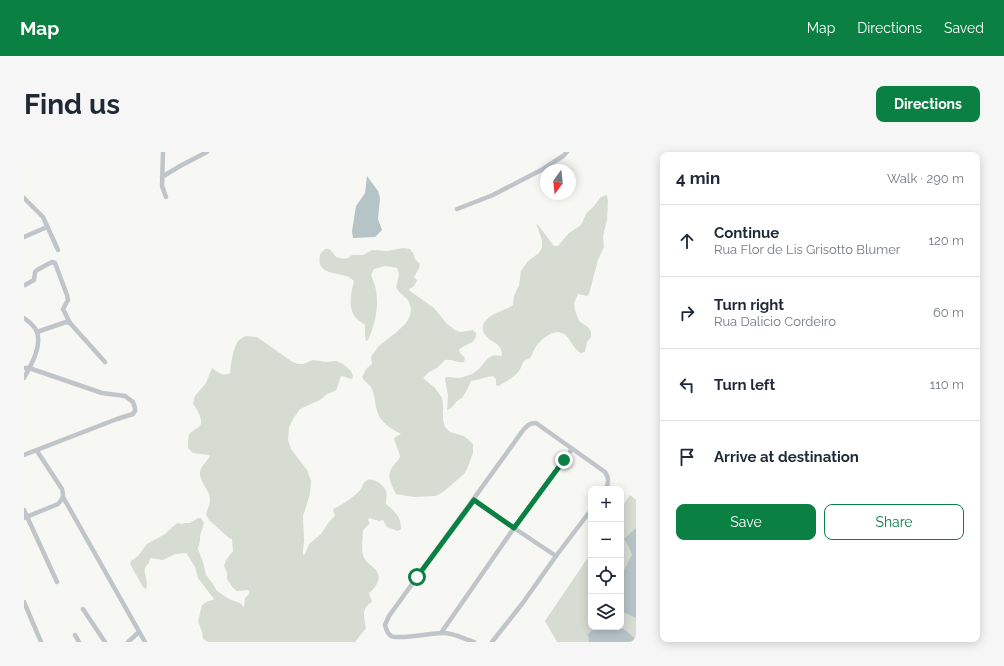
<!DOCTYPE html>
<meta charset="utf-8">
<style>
:root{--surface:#fff;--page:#f6f6f7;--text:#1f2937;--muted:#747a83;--line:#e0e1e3;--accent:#0b8043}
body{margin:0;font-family:Raleway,sans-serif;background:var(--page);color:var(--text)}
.controls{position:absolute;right:12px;bottom:12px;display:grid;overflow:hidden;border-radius:8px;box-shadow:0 2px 10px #0003}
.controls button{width:36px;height:36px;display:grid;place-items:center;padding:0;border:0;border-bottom:1px solid var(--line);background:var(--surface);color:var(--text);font:20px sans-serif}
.compass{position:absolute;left:516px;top:12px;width:36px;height:36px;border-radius:50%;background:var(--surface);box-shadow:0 2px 10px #0003;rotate:195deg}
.stop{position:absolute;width:12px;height:12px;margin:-9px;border:3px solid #0b8043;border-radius:50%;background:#fff}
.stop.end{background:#0b8043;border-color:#fff;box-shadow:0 1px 4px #0008}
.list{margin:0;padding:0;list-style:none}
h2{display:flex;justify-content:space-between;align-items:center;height:52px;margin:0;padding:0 16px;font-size:17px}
h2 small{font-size:13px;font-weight:400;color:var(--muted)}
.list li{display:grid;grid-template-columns:26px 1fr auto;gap:12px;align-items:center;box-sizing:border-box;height:72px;padding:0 16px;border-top:1px solid var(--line)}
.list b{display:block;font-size:15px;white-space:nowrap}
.list p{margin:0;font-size:13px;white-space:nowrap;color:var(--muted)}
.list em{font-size:13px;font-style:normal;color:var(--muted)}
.actions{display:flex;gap:8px;padding:12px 16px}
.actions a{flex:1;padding:9px 0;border:1px solid var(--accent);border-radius:8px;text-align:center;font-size:14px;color:var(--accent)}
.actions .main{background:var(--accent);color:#fff}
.icon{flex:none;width:22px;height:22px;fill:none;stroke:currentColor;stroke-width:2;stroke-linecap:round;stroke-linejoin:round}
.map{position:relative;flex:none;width:612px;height:490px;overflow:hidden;border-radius:8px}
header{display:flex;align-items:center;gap:24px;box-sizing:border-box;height:56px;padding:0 20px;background:var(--accent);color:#fff}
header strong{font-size:19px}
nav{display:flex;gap:22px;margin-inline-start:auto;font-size:14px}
.intro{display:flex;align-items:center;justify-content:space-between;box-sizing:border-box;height:96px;padding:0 24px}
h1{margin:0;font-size:28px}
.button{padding:10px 18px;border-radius:8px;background:var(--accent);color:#fff;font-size:14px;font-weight:700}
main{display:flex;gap:24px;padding:0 24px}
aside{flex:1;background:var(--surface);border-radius:8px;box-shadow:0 2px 10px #0003}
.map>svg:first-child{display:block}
.green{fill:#d7dcd3}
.water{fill:#b6c3c7}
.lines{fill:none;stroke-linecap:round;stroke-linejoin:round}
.street{stroke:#c0c5c9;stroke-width:4.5}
.route{stroke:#0b8043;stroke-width:5}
</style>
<header>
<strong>Map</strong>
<nav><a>Map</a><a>Directions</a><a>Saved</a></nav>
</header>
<div class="intro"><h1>Find us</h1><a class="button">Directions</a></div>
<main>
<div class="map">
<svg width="612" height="490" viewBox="0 0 612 490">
<rect width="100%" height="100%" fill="#f7f7f4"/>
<!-- green -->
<g class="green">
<path d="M 583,43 L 584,49 L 583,68 L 579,84 L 580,95 L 574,108 L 565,142 L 563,144 L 554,142 L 550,151 L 551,158 L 555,169 L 564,175 L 567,180 L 567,185 L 563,190 L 561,200 L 557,201 C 548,197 547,185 538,181 C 529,178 519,186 514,192 C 510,196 509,202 506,206 C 503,208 502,207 500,209 C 498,212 497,217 494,220 C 489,226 481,230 474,234 L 472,233 L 472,227 L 469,224 C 461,225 455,228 447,229 C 445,235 441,241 438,246 C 436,247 434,248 432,250 C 429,254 428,256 423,258 L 424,244 L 421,226 L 423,225 L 436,226 L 448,222 L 455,217 L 464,206 L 470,203 L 477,204 L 478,203 C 478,200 477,197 475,194 C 473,191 468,189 465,187 C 456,180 457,170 467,164 C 474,159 482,158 489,153 L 490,144 L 495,133 L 497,119 L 504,109 L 515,101 L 518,96 L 518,88 L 512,71 L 515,74 L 529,93 L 531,94 L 534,94 L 545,81 L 557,73 L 562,62 L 570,54 L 576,46 L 579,44 Z"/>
<path d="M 379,96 L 386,97 L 389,101 L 391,107 L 396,112 L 395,116 L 390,125 L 393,128 C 391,133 390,135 385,137 L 386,139 L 410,156 L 423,172 L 431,178 L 436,180 L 449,178 L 452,181 C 453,192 442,191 435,198 L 436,201 L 441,206 L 440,210 C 432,211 429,207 421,208 L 413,216 L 405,220 L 399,226 L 411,236 L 418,246 L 419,252 L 419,268 L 421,275 L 426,280 L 440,284 L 449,292 L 449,301 L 443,317 L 440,322 L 419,340 L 412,344 L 390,345 L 372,342 C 367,331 361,323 370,313 C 372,310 375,308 376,305 C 376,300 371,292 370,286 L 377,282 C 367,277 356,270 353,259 C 351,253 351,246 349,240 C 348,233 341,231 338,225 L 343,216 L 348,212 L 347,205 C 349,202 352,198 354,195 C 366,183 398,168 383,147 C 380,144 376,141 372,136 L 375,122 L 373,116 L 361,114 L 350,117 L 347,123 C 349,128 351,133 352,138 C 355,155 351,173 344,188 L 342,189 L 341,184 L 341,173 C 339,171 335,169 333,167 C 323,157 327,141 330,129 C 328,127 325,125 322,124 C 310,120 292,122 296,103 C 297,101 298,99 300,98 C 305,94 309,101 312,105 L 319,107 L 324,106 L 328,103 L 339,103 L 348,98 L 363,99 Z"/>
<path d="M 222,184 L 233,185 L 267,209 L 274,212 L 279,212 L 289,208 L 302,210 L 312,209 L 319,212 L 327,219 L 329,224 L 328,227 C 324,227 321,224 317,224 L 313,236 L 311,239 L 303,242 L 296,248 L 276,257 L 269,267 L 265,275 L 264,288 L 267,297 L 283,318 L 287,329 L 286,342 L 279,364 L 280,388 L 279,400 L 279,403 L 281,402 L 285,392 L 297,382 L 305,370 L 311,364 L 309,357 C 318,353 330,345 337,337 C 339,334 339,330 342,329 C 348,324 360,333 362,339 C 363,343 362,348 362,352 C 371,360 377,364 377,377 L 374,379 L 363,375 L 359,368 L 355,369 L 345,366 L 344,368 L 346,371 L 339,378 C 339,386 337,396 339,403 C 341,410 346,412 351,417 C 359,425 352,436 345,441 L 348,450 C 337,456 340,465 342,476 L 331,490 L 184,490 L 179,487 L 178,480 L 174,469 L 178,453 L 184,449 L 189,448 L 190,447 L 174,426 L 171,415 L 163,402 L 161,401 L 151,402 L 139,408 L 126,406 L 125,411 C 115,419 126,427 122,437 L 119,435 L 106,412 L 107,409 L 114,404 L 123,392 L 141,382 L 152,372 L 154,371 L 158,372 L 160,371 L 166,371 L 174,366 L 177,366 L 180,371 L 176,384 L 176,388 L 174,397 L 179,410 L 182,423 L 189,432 L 193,439 L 205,447 L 216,451 L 220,455 L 221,446 L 225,442 L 225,439 L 223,438 L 213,439 L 209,436 L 203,427 L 203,421 L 200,414 L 202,408 L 209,399 L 208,387 L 205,386 L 185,368 L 182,363 C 183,358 186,353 186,347 C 186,338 175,330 176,320 C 177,313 183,310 186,304 L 184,303 L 169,301 L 164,296 C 164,292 164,286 165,283 C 167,279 172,277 175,275 C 181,270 173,257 169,252 L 171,244 L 182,231 L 188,216 C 194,220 198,225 206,221 C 207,213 209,193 216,187 C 218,186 220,185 222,184 Z"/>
<path d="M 606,343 L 612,348 L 612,490 L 533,490 L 521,469 L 567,401 L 567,475 L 597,475 L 597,357 Z"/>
</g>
<!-- water -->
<g class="water">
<path d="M 343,24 L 354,39 L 356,46 L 354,67 L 358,78 L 351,85 L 329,86 L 328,79 L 332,54 L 341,41 Z"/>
<path d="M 612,376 L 612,466 L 597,459 L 597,422 L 599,420 L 608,403 L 605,395 L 600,387 Z"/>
<path d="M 571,475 C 591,475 596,471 611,487 L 611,490 L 565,490 L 564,482 Z"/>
</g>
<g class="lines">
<!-- street -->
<g class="street">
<path d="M 139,0 L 138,34 L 142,45"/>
<path d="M 138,25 L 156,14 L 183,0"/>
<path d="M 0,46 L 19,65 L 34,98"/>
<path d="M 433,57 L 469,43 L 519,17 L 539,4 L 543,0"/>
<path d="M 0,85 L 23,75"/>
<path d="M 1,133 L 10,128 L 11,120 L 13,118 L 28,110 L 31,111 L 43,143 L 44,148 L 39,157 L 46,171"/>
<path d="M 0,166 C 4,169 11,174 13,180 C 18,195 7,213 0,226"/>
<path d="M 13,180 L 42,170 L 46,171 L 81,210"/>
<path d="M 0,216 L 5,216 L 78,241 L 101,244 L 109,250 L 111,256 L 111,259 L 109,262 L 93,267 L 0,303"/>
<path d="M 39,345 L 121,490"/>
<path d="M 449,348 L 490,376 L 532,404"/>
<path d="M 0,358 L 33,430"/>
<path d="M 0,366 L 34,352 C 39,347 40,344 38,337 L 13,299"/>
<path d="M 0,450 L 17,490"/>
<path d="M 59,457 L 81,490"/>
<path d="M 417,481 L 490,376 L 548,297"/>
<path d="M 51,483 L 55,490"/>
<path d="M 104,490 L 115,480"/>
<path d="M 450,490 C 440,487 429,480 417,481 C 407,481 375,488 367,484 C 363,481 362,477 361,473 L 365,464 L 500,277 C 504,273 506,271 512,271 L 581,320 C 585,326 585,330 582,337"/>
<path d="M 468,490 L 498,452 L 532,404 L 567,358"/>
</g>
</g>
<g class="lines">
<!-- route -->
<path class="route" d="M 393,425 L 450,348 L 490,376 L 540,308"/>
</g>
</svg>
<div class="controls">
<button>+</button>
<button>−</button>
<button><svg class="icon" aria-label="locate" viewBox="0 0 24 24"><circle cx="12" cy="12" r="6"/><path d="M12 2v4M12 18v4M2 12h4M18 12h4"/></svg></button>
<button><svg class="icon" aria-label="layers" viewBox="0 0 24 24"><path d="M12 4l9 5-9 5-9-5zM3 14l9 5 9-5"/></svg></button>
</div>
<svg class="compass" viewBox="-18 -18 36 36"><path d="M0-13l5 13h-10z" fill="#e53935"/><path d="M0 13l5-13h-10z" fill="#747a83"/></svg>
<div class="stop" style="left:393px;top:425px"></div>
<div class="stop end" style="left:540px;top:308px"></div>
</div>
<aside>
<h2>4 min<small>Walk · 290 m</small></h2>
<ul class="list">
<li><svg class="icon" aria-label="ahead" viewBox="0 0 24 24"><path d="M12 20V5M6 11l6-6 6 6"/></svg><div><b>Continue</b><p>Rua Flor de Lis Grisotto Blumer</p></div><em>120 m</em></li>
<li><svg class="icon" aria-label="right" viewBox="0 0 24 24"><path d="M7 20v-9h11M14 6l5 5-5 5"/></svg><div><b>Turn right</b><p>Rua Dalicio Cordeiro</p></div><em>60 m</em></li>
<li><svg class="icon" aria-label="left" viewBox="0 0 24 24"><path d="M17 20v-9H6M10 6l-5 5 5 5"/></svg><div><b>Turn left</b></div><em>110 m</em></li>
<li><svg class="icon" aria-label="arrive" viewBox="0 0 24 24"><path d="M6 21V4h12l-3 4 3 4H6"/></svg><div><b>Arrive at destination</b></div></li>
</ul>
<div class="actions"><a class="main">Save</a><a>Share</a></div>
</aside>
</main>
